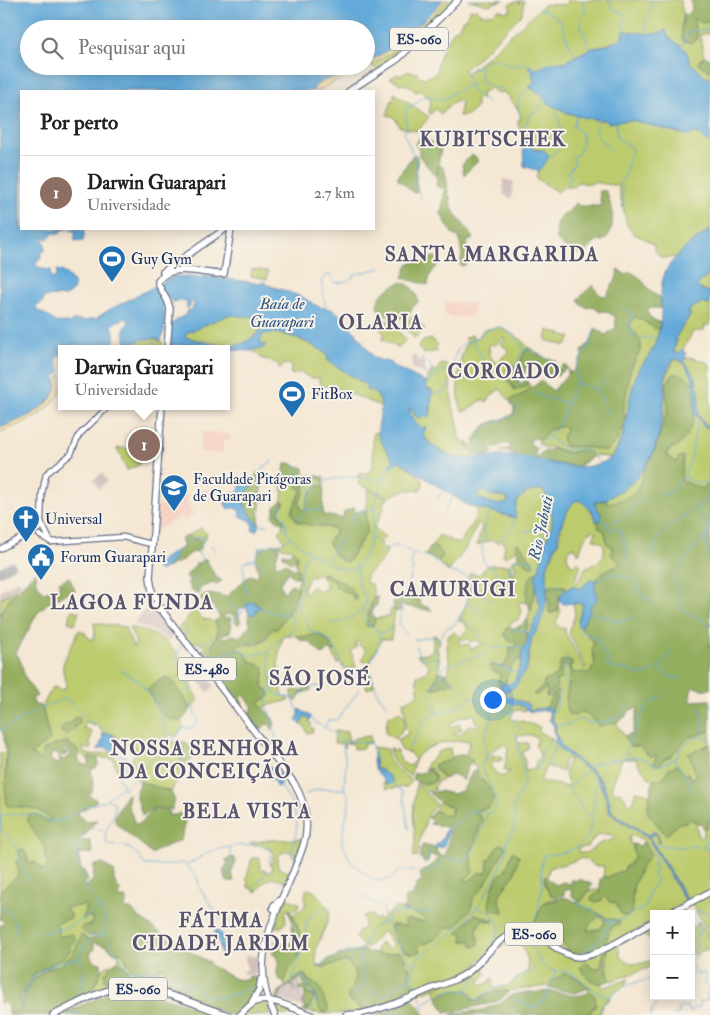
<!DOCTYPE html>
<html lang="pt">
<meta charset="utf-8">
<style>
:root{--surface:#fff;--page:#f2f2f2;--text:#202124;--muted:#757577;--line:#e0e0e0;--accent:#db2777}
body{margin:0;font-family:"IM FELL Double Pica",serif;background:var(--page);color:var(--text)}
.controls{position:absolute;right:15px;bottom:15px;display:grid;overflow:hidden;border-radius:0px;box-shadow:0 2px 12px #0003}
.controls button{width:45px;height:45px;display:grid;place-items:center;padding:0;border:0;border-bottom:1px solid var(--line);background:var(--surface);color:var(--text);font:25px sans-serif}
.you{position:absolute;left:492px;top:699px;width:18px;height:18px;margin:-12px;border:4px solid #fff;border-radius:50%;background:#1a73e8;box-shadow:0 0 0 8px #1a73e833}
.badge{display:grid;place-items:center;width:32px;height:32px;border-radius:50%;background:var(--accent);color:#fff;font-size:16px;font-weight:700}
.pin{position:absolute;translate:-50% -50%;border:2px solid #fff;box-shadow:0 1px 5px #0006}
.popup{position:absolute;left:58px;top:345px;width:172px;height:65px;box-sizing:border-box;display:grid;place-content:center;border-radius:0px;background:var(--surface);filter:drop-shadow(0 1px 4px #0005);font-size:16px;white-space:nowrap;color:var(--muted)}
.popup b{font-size:19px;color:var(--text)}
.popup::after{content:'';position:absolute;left:50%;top:100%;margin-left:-10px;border:10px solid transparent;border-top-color:var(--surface)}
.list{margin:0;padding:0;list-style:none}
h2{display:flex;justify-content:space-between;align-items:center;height:65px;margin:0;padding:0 20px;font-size:21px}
h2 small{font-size:16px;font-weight:400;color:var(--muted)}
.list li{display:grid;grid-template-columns:32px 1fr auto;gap:15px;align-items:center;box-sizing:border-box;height:75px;padding:0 20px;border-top:1px solid var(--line)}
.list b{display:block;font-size:19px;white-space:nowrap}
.list p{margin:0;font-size:16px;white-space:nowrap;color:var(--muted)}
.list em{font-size:16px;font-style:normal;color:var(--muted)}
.icon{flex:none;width:28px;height:28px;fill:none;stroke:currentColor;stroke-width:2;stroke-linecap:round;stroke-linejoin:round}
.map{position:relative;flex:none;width:710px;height:1015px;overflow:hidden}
.search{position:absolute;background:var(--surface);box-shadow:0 2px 12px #0003;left:20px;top:20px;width:355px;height:55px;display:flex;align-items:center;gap:12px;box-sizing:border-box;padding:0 18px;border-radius:28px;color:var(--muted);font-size:19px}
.panel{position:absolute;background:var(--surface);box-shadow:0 2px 12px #0003;left:20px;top:90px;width:355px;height:140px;border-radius:0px}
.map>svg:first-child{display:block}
.built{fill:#f6d2c3}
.industrial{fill:#d1bfbd}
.green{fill:#bccb6d;stroke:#6c7d66;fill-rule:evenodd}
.forest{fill:#95af60;stroke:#586f5f;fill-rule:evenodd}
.sand{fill:#eeda9e;stroke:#84847e}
.water{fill:#63aada;stroke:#3f6c9c;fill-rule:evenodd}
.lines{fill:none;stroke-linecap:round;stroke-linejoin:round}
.stream{stroke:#63aada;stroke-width:1}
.runway{stroke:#888b98;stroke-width:8}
.secondary-casing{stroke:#676f87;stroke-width:7}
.primary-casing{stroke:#676f87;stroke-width:8}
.secondary{stroke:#fff;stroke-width:4.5}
.primary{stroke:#fff;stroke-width:5.5}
.labels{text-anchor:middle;stroke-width:4;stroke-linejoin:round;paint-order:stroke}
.shield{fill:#f7f3e8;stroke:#5d6a87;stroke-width:1}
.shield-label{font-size:14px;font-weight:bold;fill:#1b2f5e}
.poi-label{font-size:15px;fill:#1b2f5e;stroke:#f7f3e8;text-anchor:start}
.water-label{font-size:16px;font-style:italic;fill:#315483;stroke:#f7f3e8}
.district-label{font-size:20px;font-weight:bold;letter-spacing:1px;fill:#59536e;stroke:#f7f3e8}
</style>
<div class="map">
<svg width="710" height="1015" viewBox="0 0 710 1015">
<rect width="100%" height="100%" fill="#f7f3e8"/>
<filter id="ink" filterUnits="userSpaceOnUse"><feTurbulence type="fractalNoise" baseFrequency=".02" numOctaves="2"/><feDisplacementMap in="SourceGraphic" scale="10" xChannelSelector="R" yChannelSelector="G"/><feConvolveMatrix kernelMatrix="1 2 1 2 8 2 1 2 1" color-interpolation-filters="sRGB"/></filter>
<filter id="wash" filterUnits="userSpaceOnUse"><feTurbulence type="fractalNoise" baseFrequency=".0096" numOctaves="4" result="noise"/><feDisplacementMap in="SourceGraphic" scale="20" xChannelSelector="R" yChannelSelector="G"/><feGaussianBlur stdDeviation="1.12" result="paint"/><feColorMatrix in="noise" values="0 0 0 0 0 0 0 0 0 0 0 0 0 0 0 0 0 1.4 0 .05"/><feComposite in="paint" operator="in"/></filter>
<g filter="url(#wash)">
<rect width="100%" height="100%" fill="#f4e7d3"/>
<!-- built -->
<g class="built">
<path d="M 444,302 L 474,303 L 474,312 L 468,317 L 447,316 L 445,315 Z"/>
<path d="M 202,431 L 231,434 L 230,440 L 223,440 L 223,454 L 200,452 Z"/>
<path d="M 199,489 L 213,491 L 211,500 L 200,499 Z"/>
<path d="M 179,492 L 188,496 L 186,500 L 194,515 L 184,521 L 181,516 L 154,532 L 156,507 L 179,494 Z"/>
</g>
<!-- industrial -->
<g class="industrial">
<path d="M 503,179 L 514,182 L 511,199 L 504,195 Z"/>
<path d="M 412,356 L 417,356 L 418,361 L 422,360 L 425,374 L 412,368 Z"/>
<path d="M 102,473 L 107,481 L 99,489 L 93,480 Z"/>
<path d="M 18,580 L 22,584 L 17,589 L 0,599 L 0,591 Z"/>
<path d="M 150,602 L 159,617 L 162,618 L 175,635 L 169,641 L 150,629 L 134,624 Z"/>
<path d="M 202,670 L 214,686 L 208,692 L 194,676 Z"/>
<path d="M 251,955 L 251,957 L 259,955 L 258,968 L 254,968 L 256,975 L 243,974 L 243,971 L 247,970 L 245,956 Z"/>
<path d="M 300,975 L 304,1008 L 276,998 L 278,991 Z"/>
</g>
<!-- green -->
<g class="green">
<path d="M 447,0 L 454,0 L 420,35 L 410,43 L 397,58 L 377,70 L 371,65 L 407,40 Z"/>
<path d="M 469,0 L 504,0 L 488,5 Z"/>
<path d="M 519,0 L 524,1 L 522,14 L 475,61 L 464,69 L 466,73 L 481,62 L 545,4 L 564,5 L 567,3 L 567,0 L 680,0 L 684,17 L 681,26 L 683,41 L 691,42 L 698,39 L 693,18 L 702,23 L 710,21 L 710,33 L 700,35 L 704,56 L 699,61 L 700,65 L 710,71 L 710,80 L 690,63 L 686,50 L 668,37 L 666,30 C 654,36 638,35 626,31 L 619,40 L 602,46 L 590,49 L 564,62 L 550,63 L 539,69 L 535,69 L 528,66 L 533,73 L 532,77 L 535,80 L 531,88 L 539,92 L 550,105 L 561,109 L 567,113 L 597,120 L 605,120 L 607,122 L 631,120 L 689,136 C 695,130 703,136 707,142 L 710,141 L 710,230 L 683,250 L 677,257 L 661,258 L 654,249 L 655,246 L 647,240 L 634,234 L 627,225 L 618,186 L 593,182 L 591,184 L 577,182 L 573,187 L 564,187 L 557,192 L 536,178 L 538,171 L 549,155 L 543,150 L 533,149 C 526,139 518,133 518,120 L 521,120 C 521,109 510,100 504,92 L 496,93 L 490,87 L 487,91 L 482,92 L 481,98 L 476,99 L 476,108 L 468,115 L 459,116 L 461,99 L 448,106 L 441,114 L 435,109 L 431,114 L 429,113 L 431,99 L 420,91 L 415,92 L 409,85 L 399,84 L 398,82 L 390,78 L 398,74 L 400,76 C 405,72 410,70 417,73 L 419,76 L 425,78 L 437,73 C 436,59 446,43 454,30 L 457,30 L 463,19 L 465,20 L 470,9 L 475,10 L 477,8 L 480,13 L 487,15 L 488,13 L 493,14 L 498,9 L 506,12 L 511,10 L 509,4 L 517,1 L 520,4 Z"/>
<path d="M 394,93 L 429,117 L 418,131 L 400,127 L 394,117 L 387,115 L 392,100 L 394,98 Z"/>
<path d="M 252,269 L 268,271 L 267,279 L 251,276 Z"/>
<path d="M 710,275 L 710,292 L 698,288 L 697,284 Z"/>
<path d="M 702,303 L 710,305 L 710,325 L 705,325 L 704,330 L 693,332 L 683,349 L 677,354 L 674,353 L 677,335 L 691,314 L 688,314 L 689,309 Z"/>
<path d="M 228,315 L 256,317 L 262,322 L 263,327 C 256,335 246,344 235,346 C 223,349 197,340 185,337 L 186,333 Z"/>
<path d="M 414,317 L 425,329 L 414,338 L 403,326 L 409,319 Z"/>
<path d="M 635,317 C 644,319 649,328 659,328 C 656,353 644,357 636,378 C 631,392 630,406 626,420 C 625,417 624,415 623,412 C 623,409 629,372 631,368 C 635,361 638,354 641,346 L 630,327 L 630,324 Z"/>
<path d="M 387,320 L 390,321 L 406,340 L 398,348 L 382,339 L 385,335 L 380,329 Z"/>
<path d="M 499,327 C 502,329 520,338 522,340 C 525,344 526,346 531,349 L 526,350 C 522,359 515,366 521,376 L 516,378 L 513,365 L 506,369 L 508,374 L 506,379 L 515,390 L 525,387 L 528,383 L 531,387 L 523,394 L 509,400 L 500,389 L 491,396 L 487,402 L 482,400 L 467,411 L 462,411 C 456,394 457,373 462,355 C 463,349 467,347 467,340 L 464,338 L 472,335 L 475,339 L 479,337 L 483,330 ZM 504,337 L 505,339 L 501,344 L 509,351 L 496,363 C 489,357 488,351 490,343 L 494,346 Z"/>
<path d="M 548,330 L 571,337 L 566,346 L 546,340 Z"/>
<path d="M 267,333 C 289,333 309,342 327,354 L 328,361 L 339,366 L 367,386 L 367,390 L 371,390 L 378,397 L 382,407 L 335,387 L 324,387 L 319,382 L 319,378 L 310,378 L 300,372 L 292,375 L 290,373 L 292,365 L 284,364 L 282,368 L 278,368 L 279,364 L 261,358 L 254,351 L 254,349 L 262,349 L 262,345 L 259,339 L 263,334 Z"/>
<path d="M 150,338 L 161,341 L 163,343 L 161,349 L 131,349 L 135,347 L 138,340 Z"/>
<path d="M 432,339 L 438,345 L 435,348 L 438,351 L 424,354 L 418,348 L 423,341 Z"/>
<path d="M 689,357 L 704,361 L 710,365 L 710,484 L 702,489 L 682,481 C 679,472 684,465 679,457 L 676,462 L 666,455 L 672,447 C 686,446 690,424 695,412 L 695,415 L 701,420 L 703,426 L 708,427 L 698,415 L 699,392 L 695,378 L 684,361 L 685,359 Z"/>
<path d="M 674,359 C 685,360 693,374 695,385 L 690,380 L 679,374 L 672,375 L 667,382 L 668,409 L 666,416 L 655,450 L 645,468 L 638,489 L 628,497 L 619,501 L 606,503 L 606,500 L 609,497 L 634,480 L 654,450 L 663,417 L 665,394 L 664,381 Z"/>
<path d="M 442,364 L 451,367 C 451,378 449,387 452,400 C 453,410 461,427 459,436 L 471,451 L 481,454 L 482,457 C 461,467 436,451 423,435 L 426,427 L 422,428 L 414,422 L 409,410 L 410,408 L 417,417 L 421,418 L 425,415 L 431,414 L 432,391 L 424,387 L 432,370 L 436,371 L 439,366 Z"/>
<path d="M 626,425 L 617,448 L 610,458 L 595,455 L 579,466 L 584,450 L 568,453 L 555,448 L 543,447 L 538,442 L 549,430 L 563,426 L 567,429 L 563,435 L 566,447 L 585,447 L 606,451 L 616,441 L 619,433 Z"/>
<path d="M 378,431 L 379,438 L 394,461 L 393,466 L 394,463 L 398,461 C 405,465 421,475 423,482 C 424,485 422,487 420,490 L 405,490 L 389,497 L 358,484 L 360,478 L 358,477 L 359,473 C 373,475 374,465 373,454 C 372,447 373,440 373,433 Z"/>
<path d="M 118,448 L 136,449 L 135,454 L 139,455 L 139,465 L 127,470 L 117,449 Z"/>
<path d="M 297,472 L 306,482 L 319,478 L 324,481 L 324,486 C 310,486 307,498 305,510 L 303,510 L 299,507 C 299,502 300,500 303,496 C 308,488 300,479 297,472 Z"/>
<path d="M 283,480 L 288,484 L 296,482 L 297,487 L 302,489 L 292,511 L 297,522 L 335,529 L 335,534 L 328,542 C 334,553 335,561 349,561 L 367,531 L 366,509 L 368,490 L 388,498 L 387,501 L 383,501 L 384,508 L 374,528 L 385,537 L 381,541 L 382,549 L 387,548 C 386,562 375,566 366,575 L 366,581 L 368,584 L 372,584 L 374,597 L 368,611 L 369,619 L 366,626 L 372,627 L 375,619 L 389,616 L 391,609 L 395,609 L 395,612 L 391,639 L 382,639 L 369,663 L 362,661 L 366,652 L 364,647 L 361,647 L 357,641 L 355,643 L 357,647 L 351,651 L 356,668 L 345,669 L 340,662 L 338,664 L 332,652 L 335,651 L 326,638 L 284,635 C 275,658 278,673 283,696 L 288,698 L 289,700 L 267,706 L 263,709 L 259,703 L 270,692 L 263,686 L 264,672 L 250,661 L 245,653 L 233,651 L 241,644 L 257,645 L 267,638 L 273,628 L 276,630 C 287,615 298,601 298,582 L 299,581 L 296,565 L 297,555 L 292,549 L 277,546 L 273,544 L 282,543 L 284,540 L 279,533 L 283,526 L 283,520 L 278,512 L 285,502 L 282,501 ZM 319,573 L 328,587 L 318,592 L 314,587 L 311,587 L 307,592 L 305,592 L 303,588 L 308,578 ZM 325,573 L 350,588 L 355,601 L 351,594 L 336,586 L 334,581 L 326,578 L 322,575 Z"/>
<path d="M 531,490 L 543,490 L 547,497 L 547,505 C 558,516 550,530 545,542 C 543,548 544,555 542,561 C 540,567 539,569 536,574 L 534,573 L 529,581 L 527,603 L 520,602 L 518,603 L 522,610 L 520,618 L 516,621 L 513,621 L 504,634 L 510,642 L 516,642 L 516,646 L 510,648 L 509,657 L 503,667 L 490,665 L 493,671 L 501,675 L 498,680 L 501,689 L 496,693 L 496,696 C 504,703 516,702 527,707 L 525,711 L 518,710 L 514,711 L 511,716 L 513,720 L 522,721 L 540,727 L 539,732 L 551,738 L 569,756 L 596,776 L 607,800 L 609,812 C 620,824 637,828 648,838 L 686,902 L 665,914 L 654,914 L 654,920 L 595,952 C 573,961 557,947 540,935 L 544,935 L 553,940 L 561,939 L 569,953 L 580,955 L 584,951 L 594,951 L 604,946 L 611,928 L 619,924 L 619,920 L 609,919 L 577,903 L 578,901 L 582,901 L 588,891 L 600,889 L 601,892 L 592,897 L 591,900 L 595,902 L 602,900 L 605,897 L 610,902 L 615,902 L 622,915 L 627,916 L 630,914 L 632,908 L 633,887 L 641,867 L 651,854 L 642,839 L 632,836 L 629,837 L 631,845 L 633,844 L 635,857 L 630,861 L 630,864 L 626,866 L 623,872 L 617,872 L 607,878 L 604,876 L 603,878 L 604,866 L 595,866 L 583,858 L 565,864 L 552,867 L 549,869 L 547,878 L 544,876 C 543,885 548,892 554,898 L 557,898 C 554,901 551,899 547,901 C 541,903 532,927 531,931 C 500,927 487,960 464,974 C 447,984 428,990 410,998 L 414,991 L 415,985 L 409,979 C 408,969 408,958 398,952 L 381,955 L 375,953 L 379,944 L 381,943 L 388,949 L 393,944 L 384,931 L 363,951 L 359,951 L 363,946 L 355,937 L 358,934 L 358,931 L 363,929 L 365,922 L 362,916 L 372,915 L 375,920 L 378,918 L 380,920 L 394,909 L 395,907 L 426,918 L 424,922 L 405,919 L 403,921 L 408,924 L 407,926 L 391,925 C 391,939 402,956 417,953 L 420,951 L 418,947 L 423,943 L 426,944 L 435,939 L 448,927 L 455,927 C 461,922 465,913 471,910 L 473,898 L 483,888 L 505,848 L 501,844 C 495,847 494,855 488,860 L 488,868 L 486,873 L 478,873 L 474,878 L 468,881 L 463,879 C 477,873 471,868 472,855 L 468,853 L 472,850 L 482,820 L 480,816 L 476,814 L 478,810 L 488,808 L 492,803 L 494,795 C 483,787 477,765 466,754 L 470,741 C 456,740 430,743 420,754 C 415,758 412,770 410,776 C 401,770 387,760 391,747 L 392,751 L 396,750 L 402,762 L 408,766 L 412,764 L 415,760 L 410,753 L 402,751 L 397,740 L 398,738 L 401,739 L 403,736 L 406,736 L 408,731 L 405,728 L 406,721 L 403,702 L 419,695 L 416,677 L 427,672 L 429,665 L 417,655 L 430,653 L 433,648 L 433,635 L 437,636 L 440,641 L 437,648 C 442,664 440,674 431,688 L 434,689 L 454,682 L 446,675 L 450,666 L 447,647 L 448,636 L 454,632 L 460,637 L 468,629 L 463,621 L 459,622 C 461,613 466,606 468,598 C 470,590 467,581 470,573 L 479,575 L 488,565 L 511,565 L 511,573 L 515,573 L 515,565 L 512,563 L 512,561 L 519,557 L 532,567 L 533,561 C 526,556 526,549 518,544 L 515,545 L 517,550 L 511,553 L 507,557 L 503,555 L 505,545 L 500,539 L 499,543 L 491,540 L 477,545 L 482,527 L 478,523 L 464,551 L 448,572 L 438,562 L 443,555 L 433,544 L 439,535 L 459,544 L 478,514 L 475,507 L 515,518 C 514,502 518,499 531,490 ZM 467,639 L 472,642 L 474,639 L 484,644 L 483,645 L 477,646 L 471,650 L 469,644 L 460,645 L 459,640 ZM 474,714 L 475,722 L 479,723 L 478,726 L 469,725 L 462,733 L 459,735 L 454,733 L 462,729 L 459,724 L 452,727 L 450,725 L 459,718 ZM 530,735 L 538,738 L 535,746 L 538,749 L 540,757 L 535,763 L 536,768 L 525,771 L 525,761 L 522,753 L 528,748 L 528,743 L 518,743 L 517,736 ZM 504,744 L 508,748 L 504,771 L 510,771 L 504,776 L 499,776 L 491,767 L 492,763 L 502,760 L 502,757 L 500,755 L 495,758 L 494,754 L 486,761 L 485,760 L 494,749 ZM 568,757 L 569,759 C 566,767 563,777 569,785 L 568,787 L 540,781 L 546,766 L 563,772 L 564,762 ZM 609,834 L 613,836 L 614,839 C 609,841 605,841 601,843 C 593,847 587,856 578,852 L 579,848 L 587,847 L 597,835 ZM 513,851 L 519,856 L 514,875 L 500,894 L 499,900 L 503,911 L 490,910 L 489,905 L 493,887 L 498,876 L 506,870 ZM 475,914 L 494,920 L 493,922 L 482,920 C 475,927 478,934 479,944 L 475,947 L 472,945 L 471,941 L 462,941 L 463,933 L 458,934 L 458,932 Z"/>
<path d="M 484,491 L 490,495 L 507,497 L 508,502 C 498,509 488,500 478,498 L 475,495 Z"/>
<path d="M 574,500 C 587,500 594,515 599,525 L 598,527 L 605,532 L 607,544 L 612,546 L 612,556 L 622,564 L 611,568 L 601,576 L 597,580 L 590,580 L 580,589 L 572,586 L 569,589 L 565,588 L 565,586 L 547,587 L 547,567 L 558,543 L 563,519 ZM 592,530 L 596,532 L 593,538 C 596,542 601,541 604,545 L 604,555 L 596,563 L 585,568 L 578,583 L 575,581 L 581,566 L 578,562 L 573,565 L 570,564 L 567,556 L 568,550 L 574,547 L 579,554 L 584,539 Z"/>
<path d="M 201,528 L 207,534 L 202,543 L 197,539 L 191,539 L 189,535 Z"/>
<path d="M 540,575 L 541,582 L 539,600 L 537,596 L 541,607 L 528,636 L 525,633 L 528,626 L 528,616 L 532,608 L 532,600 L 537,587 L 537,579 Z"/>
<path d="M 16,589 L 16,591 L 7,602 L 0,615 L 0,599 Z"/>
<path d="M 547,598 L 549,600 L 549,613 L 554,613 L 559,607 L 561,611 L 556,623 L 561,629 L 565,628 L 565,632 L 584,668 L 586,668 L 569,633 L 575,614 L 573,603 L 583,604 L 578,626 L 588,633 L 588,637 L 593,640 L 595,664 L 589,674 L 573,673 L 571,668 L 573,664 L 562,661 L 557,675 L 544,682 L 543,687 L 534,693 L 534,695 L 547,687 L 547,698 L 557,685 L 555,681 L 561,679 C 562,672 558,670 565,665 L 569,666 L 571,674 L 566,698 L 567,712 L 577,714 L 584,711 C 589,713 590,719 597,722 L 598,726 L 616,722 L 630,746 L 639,746 L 647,753 L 653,756 L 656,755 L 665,758 L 672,755 L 690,737 L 710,731 L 710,746 L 708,745 L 688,755 L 690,756 C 691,764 697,770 695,778 L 691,778 L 688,773 L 685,774 L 664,775 L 662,779 L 653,780 L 649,778 C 646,771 637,766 636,759 L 622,759 L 611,789 L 617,793 L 621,792 L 629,805 L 634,801 L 635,791 L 650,794 L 648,805 L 656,823 L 666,835 L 679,823 L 687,822 L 690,819 L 699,824 L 696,825 L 699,837 L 701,838 L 704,834 L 704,829 L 707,827 L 710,816 L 710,891 L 688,901 L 649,837 L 655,833 L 658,837 L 659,843 L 659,837 L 656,833 L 652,832 L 648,836 C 638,827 625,823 615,815 C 607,808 608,788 600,779 C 588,763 549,751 556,726 C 547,710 556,707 558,691 L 553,693 L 547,708 L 530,710 L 528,709 L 529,706 L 528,704 L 500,694 L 501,692 L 506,692 L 515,687 L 527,668 L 532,638 L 539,627 Z"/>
<path d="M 72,610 L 79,612 L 75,624 L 68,622 Z"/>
<path d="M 194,610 L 203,619 L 210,620 L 216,624 C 222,650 190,644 219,671 L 218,679 L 199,653 L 205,647 C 202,643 198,641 193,643 L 197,650 L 195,652 L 178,629 Z"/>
<path d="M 94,623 L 125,627 L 133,647 L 136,643 L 129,627 C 154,631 178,645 187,670 C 191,680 192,690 198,700 L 198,702 L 191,709 L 168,678 L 159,680 L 147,689 C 155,705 163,720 182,721 L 181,723 L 184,726 L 175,737 L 171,734 L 166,739 L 170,743 L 174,741 L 182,756 L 179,768 L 181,773 L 171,792 C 160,786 128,784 130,766 C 130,760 136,753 138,747 L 136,749 L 122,746 C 115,736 118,734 105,733 L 103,737 L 102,736 L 103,732 L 96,725 L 93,726 L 85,721 L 84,728 L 92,731 L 90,742 L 91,748 L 88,750 L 83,747 L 84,753 L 93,755 L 110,752 L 122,766 L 118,770 L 116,769 L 113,759 L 89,757 L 89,760 C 83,756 73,748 68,742 C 57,742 50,748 43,756 L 43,760 L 38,759 L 31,754 L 50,740 L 42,707 L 52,688 L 55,687 L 61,690 L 65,689 C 69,678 61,675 63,665 C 66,654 74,641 79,630 L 84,632 L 90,639 L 93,639 L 95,634 Z"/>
<path d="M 520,659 L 521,664 L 514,682 L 506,685 C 505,675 511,664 520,659 Z"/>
<path d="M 370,674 L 374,686 L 367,689 L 363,676 Z"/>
<path d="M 308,685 L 311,690 L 300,694 L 297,701 L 292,699 L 292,691 L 303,690 Z"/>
<path d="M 400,712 L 405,718 L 403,729 L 395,739 L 385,733 L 388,716 Z"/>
<path d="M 304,717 L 310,719 L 309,722 L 312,724 L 310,726 L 314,729 L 312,732 L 307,733 L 305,727 L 301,725 Z"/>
<path d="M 335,731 L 347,732 L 349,741 L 351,741 L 355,738 L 370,736 L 371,743 L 364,744 L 363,748 L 354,749 L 353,743 L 345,744 L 344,748 L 342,744 L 334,743 Z"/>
<path d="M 373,747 L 388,749 C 386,764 402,773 412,781 L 407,787 L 386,789 L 383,782 L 387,784 L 393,780 L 380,769 L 375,769 Z"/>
<path d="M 450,748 L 452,759 L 441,764 L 436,764 L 434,768 L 443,779 L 437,782 L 434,788 L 436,789 L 427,792 L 416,782 L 430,784 L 435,781 L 435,776 L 430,768 L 425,770 L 427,763 L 437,755 L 437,752 Z"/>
<path d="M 6,752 L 5,774 L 21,808 C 33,806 44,812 51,821 L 44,821 L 38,816 L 28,821 L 45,847 L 45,858 L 48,865 L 42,871 L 40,866 L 35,862 L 29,864 L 27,854 L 22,849 L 22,859 L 16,861 L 19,872 L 17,877 L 0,891 L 0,753 Z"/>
<path d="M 416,784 L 437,804 L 428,814 L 419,843 L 417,857 L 413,856 L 415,842 L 413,814 Z"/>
<path d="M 440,802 L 452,806 L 450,816 L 442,815 L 435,810 Z"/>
<path d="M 302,839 L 295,861 L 294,854 C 288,850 282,851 278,857 L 278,867 L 287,872 L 291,869 L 285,882 C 271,873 265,881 256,892 L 248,887 L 248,881 L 246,880 L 252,858 L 260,858 L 260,869 L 261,870 L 266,870 L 268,873 L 270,872 L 273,868 L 270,864 L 271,862 L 272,862 L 274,852 L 260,845 L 254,845 L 250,843 L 267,840 Z"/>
<path d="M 308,889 L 314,891 L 330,910 L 328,921 L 316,948 L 316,966 C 327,969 338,960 348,962 C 361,979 353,982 347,997 L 350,1001 L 365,1011 C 345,1014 322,1015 303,1011 L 307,1005 L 306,1010 L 308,1010 L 314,998 L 312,995 L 307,995 L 308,987 L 310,987 C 316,995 316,1003 321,1011 L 328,1008 L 323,1002 L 318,985 L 309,981 L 305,975 L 302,974 L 285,986 L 284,983 L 287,973 L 299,955 L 297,948 L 300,936 L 299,930 L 293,915 C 296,912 301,911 304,907 C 307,902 304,895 306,890 Z"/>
<path d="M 710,893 L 710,936 L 695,909 L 690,902 Z"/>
<path d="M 286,898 L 299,903 L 297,910 L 288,910 L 285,911 L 286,922 L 282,927 L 275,927 Z"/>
<path d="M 85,905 L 85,913 L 83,920 L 87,917 L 93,917 L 91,925 L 85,925 L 86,934 L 94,935 L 96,938 L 88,940 L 84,936 L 81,937 L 73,953 L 67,959 L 64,965 C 37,967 25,985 22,1011 L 20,1011 L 19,1002 L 21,995 L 35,973 L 64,957 L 70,950 L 69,945 L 74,942 L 75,939 L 72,934 L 58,937 L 58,928 L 55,923 L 71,918 L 71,914 L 66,911 L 66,908 Z"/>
<path d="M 599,916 L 603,918 L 605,923 L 603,924 L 602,928 L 587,931 L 590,923 Z"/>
<path d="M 699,921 L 710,940 L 710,949 L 701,951 L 698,954 L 691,954 L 691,924 L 694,928 Z"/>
<path d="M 654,922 L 654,942 L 640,933 L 618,945 L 620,956 C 629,966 642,965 654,959 L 654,966 L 611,981 C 606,972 609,959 605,951 L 601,967 L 599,968 L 591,968 L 589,964 L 584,962 L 582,971 L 590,980 L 602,984 L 602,988 L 629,979 L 622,988 L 613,993 L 609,1000 L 603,1004 L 600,1015 L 588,1015 L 595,1007 L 593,994 L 589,992 L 589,987 L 575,977 L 564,974 L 551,981 L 550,986 L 488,993 L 478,1001 L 473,1000 L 463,991 L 441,994 L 438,999 L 434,989 L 480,963 L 486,973 L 479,982 L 482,985 L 485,985 L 493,978 L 493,986 L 496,988 L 507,986 L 529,970 L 527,966 L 528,961 L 519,937 L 510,940 L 485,958 L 504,940 L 515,933 L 530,933 L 561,952 L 585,958 Z"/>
<path d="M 118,952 L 121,952 L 124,954 L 127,964 L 164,967 L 170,975 L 179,978 L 182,983 L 187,983 L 186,988 C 180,986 180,985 175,981 C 171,978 159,976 154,974 L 146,982 L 145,987 L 117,987 L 48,1015 L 76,999 L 84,997 L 91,992 L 101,970 L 119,960 ZM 119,962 L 128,970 L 126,982 L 115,978 L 106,981 L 108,971 Z"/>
<path d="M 265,1001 L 271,1015 L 243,1015 L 254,1004 Z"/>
<path d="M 270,1001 L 307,1015 L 276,1015 Z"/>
</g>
<!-- forest -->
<g class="forest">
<path d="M 691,0 L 710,0 L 710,21 L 702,23 L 693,18 L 698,39 L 691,42 L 683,41 C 679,32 684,23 683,15 L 688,14 L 692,10 Z"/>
<path d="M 704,56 L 710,59 L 710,71 L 698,64 Z"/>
<path d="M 421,136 L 439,147 L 441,149 L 436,176 L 419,156 L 419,149 L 415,144 Z"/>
<path d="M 413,155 L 416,155 C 420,165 415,171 416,180 C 416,186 419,186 417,192 L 414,193 L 397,178 Z"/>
<path d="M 471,155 L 475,156 L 478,161 L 464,175 L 462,165 Z"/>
<path d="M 439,165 L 443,167 C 449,180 446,186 449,198 L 450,196 C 450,216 465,222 472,237 L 472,240 L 468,240 C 466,249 469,256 466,265 L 461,266 L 460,265 L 462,254 L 459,237 L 453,235 L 441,214 L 445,189 L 436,186 Z"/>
<path d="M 599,191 L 606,191 C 612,206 618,230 603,241 C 593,239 591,249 585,253 C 571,254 564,247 555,238 L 557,235 L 556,224 L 562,215 L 567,213 L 576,203 L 579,206 L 601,206 Z"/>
<path d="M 434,257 L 438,258 L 439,263 L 430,275 L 428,285 L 403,278 L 408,264 Z"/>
<path d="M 618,269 L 626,275 L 629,272 C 644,275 646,293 660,297 L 661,308 L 648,308 L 647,312 L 651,318 L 660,323 L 659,328 L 655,329 L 643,320 L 635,317 L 630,324 L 631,329 C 651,346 636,353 630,371 C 628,377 628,384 627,391 C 625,404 621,407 627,422 L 619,433 L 617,441 L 606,451 L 585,447 L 564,446 L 562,437 L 567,429 L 563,426 L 549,430 L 540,440 L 535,438 L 530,440 L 530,443 L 536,449 L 535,456 L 537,458 L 543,452 L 553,449 L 552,448 L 568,453 L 584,450 L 590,452 L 590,458 L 580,463 L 579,467 L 521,458 L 512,453 L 500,451 L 510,448 L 510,445 C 505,443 500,444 497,448 L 489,445 L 489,448 L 493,449 L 491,454 L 483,457 L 471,451 L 466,443 L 468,442 L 472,447 L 475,444 L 474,441 C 478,435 480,429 486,425 C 494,420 505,420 513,414 L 514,408 L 509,400 L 523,394 L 541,381 L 553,391 L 568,374 L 568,370 L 564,369 L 563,372 L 559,372 L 558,376 L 553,375 L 551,373 L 544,377 L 540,367 L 534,362 L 526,367 L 525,373 L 521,376 L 518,367 L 526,350 L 531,349 L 547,359 L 550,358 L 555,361 L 557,367 L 559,369 L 563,365 L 566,365 L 569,372 L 573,372 L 582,357 L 582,350 L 591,342 L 595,328 L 605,335 L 616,328 L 615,316 L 605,311 L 599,312 L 593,306 L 589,308 L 581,305 L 578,299 L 593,285 C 596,291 600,298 607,295 L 617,277 Z"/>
<path d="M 400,282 C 410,283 417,292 418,302 L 412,308 L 409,315 L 402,318 L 386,315 L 377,308 C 378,292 388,290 400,282 Z"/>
<path d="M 511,364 L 512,364 L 515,376 L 520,384 L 526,380 L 528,383 L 526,387 L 515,390 L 512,385 L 506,379 L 508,372 L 506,369 Z"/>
<path d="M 675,374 L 683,375 L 696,386 C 692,413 700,426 676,447 L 671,447 L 666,455 L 676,462 L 679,457 L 683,456 C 684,464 679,473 682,481 L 702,489 L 710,484 L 710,689 L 702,689 L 693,687 L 690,694 L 692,697 L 690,700 L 691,701 L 710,700 L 710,731 L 690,737 L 670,757 L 665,758 L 658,766 L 654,764 L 656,755 L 650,757 L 639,746 L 630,746 L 624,736 L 632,734 L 638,708 L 630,710 C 621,726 613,721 598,727 L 597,722 L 591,719 L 585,712 L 578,713 L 575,716 L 569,715 C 560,700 574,682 569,666 L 565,665 C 558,669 562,673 561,679 L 555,681 L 557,687 L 549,693 L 547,698 L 546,695 L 547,687 L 537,695 L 534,695 L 534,693 L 543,687 L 545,681 L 557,675 L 561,661 L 566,660 L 572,662 L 571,668 L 573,673 L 586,672 L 589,674 L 595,664 L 592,648 L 594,642 L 588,637 L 588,633 L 581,628 L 592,604 L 596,601 L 597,594 L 594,587 C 596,574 610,567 621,564 L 612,556 L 612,546 L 607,544 L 605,532 L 598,527 L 599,525 L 596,522 L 596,521 L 600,522 L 601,514 L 595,506 L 595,502 L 606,500 L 607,503 L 619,501 L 628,497 L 638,489 L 645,468 L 655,450 L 666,416 L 668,409 L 666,387 L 667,382 Z"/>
<path d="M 289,463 L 304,468 L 304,474 L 325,477 L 324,481 L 319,478 L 306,482 L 297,473 L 305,491 L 299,502 L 301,509 L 305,510 C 307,498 310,486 324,486 L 323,515 L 343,518 L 344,512 L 355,507 L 354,510 L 357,512 L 366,509 L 367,532 L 356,547 L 349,561 L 345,562 L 335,555 L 328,542 L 335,533 L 335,529 C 320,523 295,530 292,511 L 302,489 L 297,487 L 296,482 L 288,484 L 283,480 L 285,464 Z"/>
<path d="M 257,472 L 262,473 L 259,525 L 247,512 L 244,502 L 245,494 L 253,485 Z"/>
<path d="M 281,501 L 285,503 L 281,506 L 278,512 L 283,520 L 283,524 L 273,517 L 275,507 Z"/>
<path d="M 189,535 L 191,539 L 197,539 L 201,542 L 201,548 L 198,551 L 191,553 L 181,561 L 166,568 L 174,559 L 176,551 L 184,547 L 181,539 Z"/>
<path d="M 517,543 C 527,548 525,556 533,561 L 533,567 C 527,565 521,560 517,555 L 518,551 L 515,545 Z"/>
<path d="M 273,544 L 279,547 L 275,564 L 277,566 L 286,563 L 293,569 L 298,569 L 298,577 L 293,577 L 288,572 L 280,583 L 283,592 L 285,592 L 289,586 L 292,584 L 298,587 C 295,605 286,616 276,630 L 273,628 C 265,642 257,645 241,644 L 234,650 L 243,651 L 250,661 L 264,667 L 263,686 L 271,695 L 259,703 C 264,711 273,715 275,724 L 272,730 L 271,725 L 266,724 L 261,730 L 258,729 L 256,732 L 246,717 L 253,707 L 244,695 L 240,698 L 243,703 L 237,708 L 219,685 C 220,681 222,676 221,673 C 220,664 208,665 209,654 C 210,642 225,633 214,621 L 220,618 L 213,605 L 207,607 L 200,598 L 203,595 C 212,594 218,594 226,597 L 250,575 L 256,577 L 259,573 C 255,560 253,560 261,548 L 272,545 ZM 254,602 L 260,606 L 260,608 L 257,609 L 255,614 L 248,614 L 250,625 L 240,637 L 232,635 L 226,638 L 221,638 L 221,636 L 230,632 L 232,625 L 230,622 L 231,618 L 227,617 L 224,620 L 225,614 L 233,614 L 237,624 L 239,624 L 241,622 L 238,613 L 239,608 L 246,607 L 247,604 Z"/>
<path d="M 433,544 L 443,555 L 438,562 L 425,555 Z"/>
<path d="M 293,550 L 297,555 L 296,562 L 289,561 L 283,556 L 283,553 L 289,554 Z"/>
<path d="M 206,559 L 215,576 L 222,581 L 215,585 L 214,583 L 204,586 L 199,590 L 200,593 L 197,594 L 190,590 L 191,588 L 187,583 L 190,581 L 186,576 L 196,564 Z"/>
<path d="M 35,572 L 37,578 L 35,580 L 43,592 L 60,587 L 59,582 L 69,577 L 75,590 L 71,595 L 69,592 L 48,603 L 38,612 L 16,653 C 22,660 22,670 26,679 C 29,686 34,690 37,696 L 32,699 L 36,706 L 40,705 L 42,707 L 50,740 L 31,754 L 38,759 L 43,760 L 41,754 L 44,750 L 57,744 L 66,742 L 78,750 L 78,757 L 80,763 L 88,766 L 89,757 L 98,758 L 98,765 L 96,768 L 91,769 L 93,783 L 92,792 L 88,795 L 97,800 C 92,805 84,809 78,812 L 79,816 L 86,821 L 97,820 L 79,841 L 90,841 L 93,853 L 78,854 L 81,870 L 84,871 L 88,880 L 83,883 L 85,887 L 93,880 L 94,865 L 103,864 L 115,872 C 112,882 116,883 120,891 L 119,898 L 125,898 L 127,900 L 125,907 L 127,909 L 131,909 C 139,921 193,954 209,962 L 210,965 L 235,979 L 248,980 L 249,976 L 255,977 L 255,980 L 259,981 L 255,997 L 239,1015 L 231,1015 L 160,991 L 156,984 L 164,983 L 168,978 C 175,980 178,986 186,988 L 186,984 L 182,983 L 179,978 L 168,974 L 163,967 C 152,969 154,976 138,974 C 127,968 129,959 121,952 L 115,953 L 106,946 L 93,942 L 95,949 L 92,951 L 90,955 L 93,961 L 101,963 L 101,972 L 96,983 L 91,991 L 84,997 L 76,999 L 48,1015 L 10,1015 L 7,1006 L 4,1002 L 0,1004 L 0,926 L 5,922 L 0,919 L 0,891 L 17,877 L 19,872 L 16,861 L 22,859 L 18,852 L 19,849 L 25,851 L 29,864 L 35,862 L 40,866 L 41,871 L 48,865 L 45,858 L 45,847 L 36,835 L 27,819 L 29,815 L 34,814 L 49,822 L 51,821 C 40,805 24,808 7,806 L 5,789 L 7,756 L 3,733 L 0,730 L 0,703 L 1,701 L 0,699 L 0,615 L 7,602 ZM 63,749 L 68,750 L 71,756 L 68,756 L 68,758 L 62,760 L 60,757 L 57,758 L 61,761 L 59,764 L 52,762 L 50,755 L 56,753 L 62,756 L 66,755 L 67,753 L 62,751 ZM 85,905 L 85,913 L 82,920 L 87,917 L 93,918 L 91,925 L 82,926 L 82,930 L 86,934 L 94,935 L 96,938 L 88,940 L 81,934 C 79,945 73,955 63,961 L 64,965 C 47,965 34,977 26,991 C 23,996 23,1004 22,1010 L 21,1010 L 20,997 L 35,973 L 64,957 L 70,950 L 70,945 L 75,940 L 73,934 L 58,937 L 58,928 L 55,923 L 71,918 L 71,914 L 67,911 L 66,908 Z"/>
<path d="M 534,572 L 536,574 L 536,587 L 530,611 L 529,605 L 527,603 C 526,592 527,581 534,572 Z"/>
<path d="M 323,573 C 334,578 356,586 357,601 L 351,594 L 337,588 L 334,581 L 324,577 Z"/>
<path d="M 555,586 L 565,586 L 565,588 L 569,589 L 559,597 L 558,611 L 549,613 L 550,602 L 547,598 L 547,587 Z"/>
<path d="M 400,595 L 419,599 L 420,604 L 431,609 L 432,611 L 400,605 L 400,611 L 395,612 L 393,602 L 401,601 Z"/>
<path d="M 374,597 L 378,597 L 377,605 L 373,609 L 372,613 L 375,619 L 373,626 L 366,626 C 369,617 370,608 374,597 Z"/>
<path d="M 528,619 L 525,633 L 528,636 L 520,659 L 511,667 L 505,682 L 501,689 L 498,680 L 501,675 L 489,667 L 490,665 L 503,667 L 509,657 L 510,648 L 514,648 L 516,645 L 514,641 L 510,642 L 504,634 L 508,627 C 516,630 522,625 528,619 Z"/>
<path d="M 313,635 L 322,635 L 335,651 L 332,652 L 330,649 L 323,655 L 309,642 L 300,640 L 296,636 L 305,637 Z"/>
<path d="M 440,671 L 442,673 L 445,673 L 447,678 L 455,682 L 431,689 Z"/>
<path d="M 164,678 L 171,679 L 191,709 L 182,721 C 159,721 157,707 147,689 Z"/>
<path d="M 555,691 L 558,691 L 558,693 L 551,711 L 551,709 L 547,708 L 549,701 Z"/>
<path d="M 79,717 L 80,723 L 77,726 L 74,726 L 76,727 L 67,736 L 60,731 L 66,724 L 72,722 L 74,718 Z"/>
<path d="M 174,741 L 186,742 L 195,755 L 181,773 L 179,768 L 182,756 Z"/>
<path d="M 708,745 L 710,746 L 710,816 L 707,827 L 704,829 L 702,825 L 690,819 L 687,822 L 679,823 L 666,835 L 647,812 L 653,780 L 663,778 L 669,768 L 677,765 L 685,774 L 688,773 L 691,778 L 695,778 C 697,770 691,764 690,756 L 688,754 Z"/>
<path d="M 461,755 L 466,755 L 473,761 L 467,768 L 463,781 L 458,776 L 450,775 L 449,777 L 443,779 L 434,765 L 452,759 L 454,756 Z"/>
<path d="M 430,768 L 430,771 L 435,776 L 435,781 C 428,786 416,783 412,778 L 414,773 L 415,774 L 425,772 Z"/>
<path d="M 476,770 L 478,777 L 489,787 L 492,794 L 494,794 L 492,803 L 488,808 L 478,810 L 476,813 L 480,816 L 482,820 L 472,850 L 468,853 L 472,855 C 471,868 477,873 463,879 L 468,881 L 474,878 L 478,873 L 486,873 L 488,868 L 488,860 C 494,855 495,847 501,844 L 506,847 L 483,888 L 473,898 L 471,910 C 464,914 461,923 453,928 L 448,927 L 435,939 L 425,944 L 423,943 L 418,947 L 419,952 L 412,954 C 399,949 391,939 391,925 L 407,926 L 407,924 L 403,921 L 405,919 L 424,922 L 426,918 L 402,909 L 405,908 L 404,899 L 408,896 L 412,897 L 417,884 L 422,881 L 420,873 L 430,867 L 438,858 L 432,855 L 429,857 L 428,862 L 423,862 L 422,858 L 420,858 L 420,849 L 422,848 L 422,845 L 437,847 L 436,850 L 439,855 L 445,857 L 451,828 L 430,824 L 432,821 L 428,817 L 435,810 L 442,815 L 450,816 L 453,808 L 440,802 L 429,793 L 439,791 L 454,794 L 463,790 L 472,772 Z"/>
<path d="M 140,782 L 171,792 L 175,800 L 172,805 L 172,810 C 154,807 157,805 142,816 C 140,803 132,795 140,782 Z"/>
<path d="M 129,794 L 128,805 L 135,824 L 141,823 L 148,814 L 153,809 L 162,809 L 169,812 L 168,815 L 174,815 L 181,813 L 185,821 L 181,840 L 156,851 L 152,855 C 141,842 127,834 115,822 L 115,816 L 126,795 Z"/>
<path d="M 643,842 L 651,854 L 641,867 L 633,887 L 632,908 L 630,914 L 627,916 L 622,915 L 615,903 L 610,902 L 605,897 L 602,900 L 595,902 L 591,900 L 592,897 L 601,891 L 600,889 L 600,879 L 604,876 L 607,878 L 617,872 L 624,871 L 626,866 L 630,864 L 630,861 L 635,857 L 633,851 L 633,844 L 640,846 Z"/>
<path d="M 513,851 L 519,856 L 514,875 L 500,894 L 499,900 L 503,912 L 490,910 L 489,905 L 493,887 L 498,876 L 506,870 Z"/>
<path d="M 234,857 L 236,861 L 232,872 L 234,881 L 227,882 L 223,871 L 228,862 L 225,860 Z"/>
<path d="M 544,876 L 556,885 L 563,882 L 573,885 L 570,881 L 572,879 L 575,881 C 581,877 585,883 591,883 L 592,885 L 582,901 L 579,901 L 572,896 L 572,892 L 570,889 L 565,891 L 563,893 L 565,894 L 558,897 L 551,895 L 546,887 Z"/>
<path d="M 563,897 L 570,899 L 609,919 L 619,920 L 618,924 L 611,928 L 604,946 L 591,952 L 584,951 L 580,955 L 569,953 L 560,939 L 553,940 L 530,930 L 536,924 L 535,918 L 537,918 C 539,912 541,906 546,901 L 554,901 ZM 599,916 L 603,918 L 605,923 L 603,924 L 601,929 L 587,931 L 590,924 Z"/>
<path d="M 288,910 L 291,912 L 297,925 L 300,936 L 297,948 L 299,953 L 298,958 L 289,970 L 284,983 C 274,978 277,971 279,961 L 272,952 L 276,950 L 275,941 L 292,943 L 293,941 L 292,921 Z"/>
<path d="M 475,914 L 494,921 L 493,922 L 482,920 C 475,927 477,935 479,944 L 475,947 L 472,945 L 471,941 L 462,941 L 463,933 L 459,934 L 458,932 Z"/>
<path d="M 607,950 L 608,952 C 604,960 606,973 611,980 C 598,987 587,981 580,967 L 585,961 L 592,968 L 600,968 L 604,952 Z"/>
<path d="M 363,951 L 381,955 L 398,952 L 401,953 L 410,969 L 409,979 L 415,985 L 413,993 L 411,996 L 365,1011 L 348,999 C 349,983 364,983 348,962 L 345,961 L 322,968 L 317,967 L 323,965 L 329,958 L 331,959 L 348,952 Z"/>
<path d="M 119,962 L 128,970 L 126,982 L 115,978 L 105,981 L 105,972 L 108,971 L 109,968 Z"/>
<path d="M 302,974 L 305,975 L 308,981 C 311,982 314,983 317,984 C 324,990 322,1000 328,1008 L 328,1011 L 325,1013 C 316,1009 318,1002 315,994 C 315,993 310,988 310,987 L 307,988 L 307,995 L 312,995 L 314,998 L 308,1010 L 306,1010 L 306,1007 L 304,1007 L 302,1003 L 305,997 L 304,990 L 299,989 L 299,988 L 304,986 L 302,977 L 292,985 L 296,991 L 290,984 L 281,992 L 279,1002 L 275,999 L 279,992 Z"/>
<path d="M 564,974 C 573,975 584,981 589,988 L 575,993 L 549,988 L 551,981 Z"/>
<path d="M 127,990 L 154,994 L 219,1015 L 60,1015 L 107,994 Z"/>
<path d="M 466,990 L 470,992 L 473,1000 L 478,1001 C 491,988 494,995 507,990 L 508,993 L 500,1000 L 491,1003 L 446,1013 L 438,999 C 445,988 455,992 466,990 Z"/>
<path d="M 529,992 C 537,993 546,991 554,992 C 571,994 573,999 590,992 L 595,996 L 596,1004 L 588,1015 L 450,1015 L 455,1013 L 482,1010 L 502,1003 L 511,995 Z"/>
<path d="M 412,998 L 425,1015 L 371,1015 L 393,1010 L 396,1009 L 398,1005 Z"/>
</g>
<!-- sand -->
<g class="sand">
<path d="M 443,0 L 447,0 C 424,24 401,49 371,65 C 354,75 334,80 319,91 L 312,91 C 314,87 316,84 320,82 C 325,79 361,66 366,66 L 366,63 C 397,47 420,25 443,0 Z"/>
<path d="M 60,374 L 61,374 L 61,390 L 59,395 L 50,406 L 40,413 L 40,415 L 0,433 L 0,428 C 16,421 64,404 56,380 L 60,377 Z"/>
</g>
<!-- water -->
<g class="water">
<path d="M 0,0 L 443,0 C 420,25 397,47 366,63 L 366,29 L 29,29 L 29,66 L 360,66 C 355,69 350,72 345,74 C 332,79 318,79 312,91 L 21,91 L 21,229 L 85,229 L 83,241 L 80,242 L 74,240 L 76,232 L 68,229 L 61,230 L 60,234 L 54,233 L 47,239 L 41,237 L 45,243 L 45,251 L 41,252 L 41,258 L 35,265 L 42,269 L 51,270 L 50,275 L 53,279 L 56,277 L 57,270 C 66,271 74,280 74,289 L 65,297 L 56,296 L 44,297 L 43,302 L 36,307 L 36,310 C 45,313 50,318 57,323 L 63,322 L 69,324 L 74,320 L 89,321 L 89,319 L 98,319 L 98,317 L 109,310 L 175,276 L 200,278 L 205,276 L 256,283 L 265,282 L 265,284 L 300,296 L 319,307 L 331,309 L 342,316 L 348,324 L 349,322 L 349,325 L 355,333 L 357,332 L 356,333 L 374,358 L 391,363 L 391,365 L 425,382 L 426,384 L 425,388 L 432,391 L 430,416 L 428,418 L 425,415 L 421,418 L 417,417 L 410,408 L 409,410 C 413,418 415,425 424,429 L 425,426 L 426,427 L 423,436 C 453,471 476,454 513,456 C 544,458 576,476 606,461 C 625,452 626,414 630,397 C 632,389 634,380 638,372 C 644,360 654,352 657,339 C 659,331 661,322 661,313 C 662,300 659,287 665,273 C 671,258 695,239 710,230 L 710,275 L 701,281 L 697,286 L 701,290 L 710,292 L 710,305 L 702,303 L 691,308 L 688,314 L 691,314 L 677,335 L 673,352 L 677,354 L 682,349 L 686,354 L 684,361 L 695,376 L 699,392 L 698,415 L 708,428 L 703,426 L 701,420 L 695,415 C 695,397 698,383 687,368 C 683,362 681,359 674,359 C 662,374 666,386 664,403 C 663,416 659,436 655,448 C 651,460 638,478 628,486 C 622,491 612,494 606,500 L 600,500 L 595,502 L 595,506 L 602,515 L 599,522 L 596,521 C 596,513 585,503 578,500 L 572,503 L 564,517 L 558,534 L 558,542 L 554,548 L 547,567 L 547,596 L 545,608 L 539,627 L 532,638 L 526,669 L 515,687 L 501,692 L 500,694 L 528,704 L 530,707 L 528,709 L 530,710 L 548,707 L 551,709 L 551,717 L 556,726 L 555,731 L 562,747 L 587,768 L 593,771 L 602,782 L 609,799 L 611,810 L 614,814 L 648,835 L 654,832 C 659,833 659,838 659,843 L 658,837 L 655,833 L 649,837 L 688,901 L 686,902 L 648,838 L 611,814 L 608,810 L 607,800 L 598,778 L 561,750 L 555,741 L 556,739 L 554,734 L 554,726 L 549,720 L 550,716 L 548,710 L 530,712 C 517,700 506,705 496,696 L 496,693 L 500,690 L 504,682 L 507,685 L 515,681 L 521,664 L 522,651 L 527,644 L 528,636 L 541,607 C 537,598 535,587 536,577 C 536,572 539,571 540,567 C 542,558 542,549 546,541 C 551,530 557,515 547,505 L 547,497 L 543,490 C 525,490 512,498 516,518 L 467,505 L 399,461 L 391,467 L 390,464 L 394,460 C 389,454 379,441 378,433 C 377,420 390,393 366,390 L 367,386 L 363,383 L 328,361 L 327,354 C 309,342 286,330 263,334 L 260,341 L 262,345 L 266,345 L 262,349 L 256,348 L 254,351 L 227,350 L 226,349 L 190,349 L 187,345 L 170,345 L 171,322 L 176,323 L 176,320 L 187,314 L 187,311 L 193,309 L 194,302 L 191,301 L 190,307 L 187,308 L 186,300 L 172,302 L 167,297 L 163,299 L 165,326 L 161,341 L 155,338 L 138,340 L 135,347 L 128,348 L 126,347 L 124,329 L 129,322 L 127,318 L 123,319 L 121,321 L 120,320 L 117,321 L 112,326 C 115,333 115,340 112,349 L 62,349 L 61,356 L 58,355 L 56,359 L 59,369 L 61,370 L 54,378 L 56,380 L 57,386 C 49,410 21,419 0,428 ZM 228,315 L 256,317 L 262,322 L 263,327 C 242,356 215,344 185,337 L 186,333 ZM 484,491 L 490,495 L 507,497 L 508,502 C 498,509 487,500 478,498 L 475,495 Z"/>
<path d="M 666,30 L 668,37 L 686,50 L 690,63 L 710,80 L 710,141 L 706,141 L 699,134 L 693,133 L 690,136 L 631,120 L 608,123 L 605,120 L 585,118 L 565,112 L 561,109 L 550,105 L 539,92 L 537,92 L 532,88 L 529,88 L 530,86 L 532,86 L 535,80 L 532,78 L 533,73 L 529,67 L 529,65 L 535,69 L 546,66 L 550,63 L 564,62 L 590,49 L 611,44 L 619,40 L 623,37 L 624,31 C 638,32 653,37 666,30 Z"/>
<path d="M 524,138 L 533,149 L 538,151 L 542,149 L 549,155 L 547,161 L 538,171 L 524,166 C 524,158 522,144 524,138 Z"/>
<path d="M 245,480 L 252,483 L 252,486 C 235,503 249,511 259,525 L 256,531 L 252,529 L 253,525 L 251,521 L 240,516 L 239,510 L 234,508 L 228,509 L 225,504 L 226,497 L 231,494 L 236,493 L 240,489 L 240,486 Z"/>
<path d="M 176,551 C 175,560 168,567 160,571 L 156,568 C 159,560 169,555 176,551 Z"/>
<path d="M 590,580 L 597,580 L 594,587 L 597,594 L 596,601 L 592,604 L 581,628 L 577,624 L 583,604 L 579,603 L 563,604 L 559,599 L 562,594 L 572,586 L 580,589 Z"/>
<path d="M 249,602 L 254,602 L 261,608 L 257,609 L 255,614 L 249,614 L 246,606 Z"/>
<path d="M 299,709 L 312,717 L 310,719 L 304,717 L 301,725 L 296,720 L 299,715 Z"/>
<path d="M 105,733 L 112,734 L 117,738 L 115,744 L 116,748 L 111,751 L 105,747 L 98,750 Z"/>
<path d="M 375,758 L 376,769 C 382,770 388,775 393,780 L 392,783 L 388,785 C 385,783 384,781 382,778 C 376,771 373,770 373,759 Z"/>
<path d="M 269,767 C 276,768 279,776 282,781 L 280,786 L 276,787 L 274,780 C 270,779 266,777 267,772 L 271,775 L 273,773 L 268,769 Z"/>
<path d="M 446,829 L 449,830 L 443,848 L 435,846 L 443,838 Z"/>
<path d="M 216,929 C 225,936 223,945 224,955 L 221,956 L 219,943 L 214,935 Z"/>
</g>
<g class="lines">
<!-- stream -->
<g class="stream">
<path d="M 583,0 L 586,13 L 581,21 L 581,27 L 590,48"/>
<path d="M 610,0 L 610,4 L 615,10 L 626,14 L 626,18 L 623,24 L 627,32"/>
<path d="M 540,9 L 547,11 L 561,21 C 564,33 569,46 576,56"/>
<path d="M 648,34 L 645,21 L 649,16 L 652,0"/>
<path d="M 681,47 L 689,32 C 696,29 703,31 710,29"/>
<path d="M 480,67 L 481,76 L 479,79 L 480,82 C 485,84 497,90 502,89"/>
<path d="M 537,70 L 551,63 L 559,62"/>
<path d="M 488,103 L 473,92 L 466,74 L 480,66 L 484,62 L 489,59 L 497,60 L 511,66 C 521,63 524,61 534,69"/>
<path d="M 520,117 C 516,97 519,98 532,84 L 534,85"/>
<path d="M 598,119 C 598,124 595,127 596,132 C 597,139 606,144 610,149"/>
<path d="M 616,122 L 617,138 L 629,146 L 632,150 L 628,161 L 626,174 L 619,184 L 622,188 L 624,207"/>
<path d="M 523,131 L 524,124 L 528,122 L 528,116 L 540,108 L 545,97"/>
<path d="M 548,155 L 551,156 C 559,150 563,134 560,125 C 558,119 556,114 557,109"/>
<path d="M 567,187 L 571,177 L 568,173 L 575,162 L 572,157 L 579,153 L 582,144 L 582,134 L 573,125 L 577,116"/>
<path d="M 421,199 L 420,194 L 413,186 C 413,180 416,175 416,169 C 417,160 408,143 404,134 L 407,127 C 405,121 407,114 406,107 L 413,107 C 427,90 427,98 444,99 L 454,92 L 470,85"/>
<path d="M 326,308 L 321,281 L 326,275 L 331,275 L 333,281 L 336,283 L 348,281 L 356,274 L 381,268"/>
<path d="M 621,308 L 632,313 L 628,329 L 637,338 L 657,338"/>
<path d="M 471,339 L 484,360"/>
<path d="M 154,342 L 156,349"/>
<path d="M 136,345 L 139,349"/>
<path d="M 524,349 L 530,349 L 535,352 L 537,352 L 550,361 L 554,370"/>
<path d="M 422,358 L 428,383 L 427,383"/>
<path d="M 429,363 L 432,369 L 432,376"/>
<path d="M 577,383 C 597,388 602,393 606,413"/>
<path d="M 520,384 L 515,366 L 523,350"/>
<path d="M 426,385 L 428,385 L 432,378 L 436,377 L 438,372 C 442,371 447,370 449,369 C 455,365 454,356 457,351 C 463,341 472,341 480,336 C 489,330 490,328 501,327 L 514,335 L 524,349"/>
<path d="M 597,391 L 604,380"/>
<path d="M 534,393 C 544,399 556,399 566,403"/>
<path d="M 431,394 L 445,392 L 452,379 L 467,380"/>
<path d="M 548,437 L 566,450 L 587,450 L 600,463"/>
<path d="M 481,458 L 479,450 L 481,447 C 481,443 480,439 481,435 C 486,416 518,425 518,404"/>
<path d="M 531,460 C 534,446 546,441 555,430 C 566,415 567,397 577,383 C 574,359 581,362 590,343 C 592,339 592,335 594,331"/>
<path d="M 292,463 L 304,483 L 310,490"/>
<path d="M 685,478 L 699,484 L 710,481"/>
<path d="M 252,482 C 259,475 263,467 272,461"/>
<path d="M 652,497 C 658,495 668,495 673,490 C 677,485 678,480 685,477 L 685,472 L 690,463 L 698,417"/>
<path d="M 437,499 L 444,489"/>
<path d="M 282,505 L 279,510 C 280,515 283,516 285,520 C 287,525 286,531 289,535 C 296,546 339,571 351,570 C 377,551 370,521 378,494 C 381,484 386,474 391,465"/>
<path d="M 701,506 L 701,516 L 710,528"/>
<path d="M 307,509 L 322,511"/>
<path d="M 445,511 L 453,496"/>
<path d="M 490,512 L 483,530 L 485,536 L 482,542 L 483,560 L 487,565 L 492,567 L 496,573 L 495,587"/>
<path d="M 298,518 L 305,513 C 306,507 306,500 309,494 C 315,481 339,477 352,477 C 363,477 373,480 384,479"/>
<path d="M 600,518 L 604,521 L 609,530 L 616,528 L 621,531 L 627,555 L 626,562"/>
<path d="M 351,522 L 353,514 L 376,507"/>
<path d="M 605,522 C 623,527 630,506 643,498"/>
<path d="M 259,525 L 268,525"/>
<path d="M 707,525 C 705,533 708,541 706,549 L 710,557"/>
<path d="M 524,531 C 529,531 539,527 543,534 C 544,536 544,539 545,542"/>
<path d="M 201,536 L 201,544 L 198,551 L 202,560 L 201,564"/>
<path d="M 705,537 L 682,562 L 674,580 C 678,590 681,599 682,609 C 686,611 698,619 701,618 L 703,622 L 710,626"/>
<path d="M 371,538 L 379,542 L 383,549 L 388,550 L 393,546 L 399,546 L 413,553 L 426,556 L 436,561 L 449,571 L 469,578 C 474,595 462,615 452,627 L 447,627 C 435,642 437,645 437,664 L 457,687"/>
<path d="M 500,540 L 513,527 L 514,519"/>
<path d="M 176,552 C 195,538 197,526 215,550"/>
<path d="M 651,556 C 655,544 660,534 670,526 C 684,513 703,509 710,489"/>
<path d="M 255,559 L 260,547 L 266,548 L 274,543 L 279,545 L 291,537"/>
<path d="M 255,560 L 264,568"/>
<path d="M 328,560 L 333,549 L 344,537"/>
<path d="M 195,573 L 194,582 L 200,593"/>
<path d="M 594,584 L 608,574 L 632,577 L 643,597 L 652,602"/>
<path d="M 509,585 L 510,564 C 520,553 530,562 542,566"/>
<path d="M 546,585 L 552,584 L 559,585 L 564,593"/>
<path d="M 470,591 L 481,593 L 492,601"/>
<path d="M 246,595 L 243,564 L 249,560 L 254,560"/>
<path d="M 298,601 L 298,609 L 306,617 L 310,631 C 314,633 319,633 322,635 C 334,641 339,655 342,667 L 349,670"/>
<path d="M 231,603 L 239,612"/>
<path d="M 467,604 L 474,606 L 483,615"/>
<path d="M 259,608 L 278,614 L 289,614"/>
<path d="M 362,609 L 364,612 L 366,623 L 380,632 L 380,642 L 368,668 C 373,676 374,687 379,696 C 382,700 385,700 386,706"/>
<path d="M 588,611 L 597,615 L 607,616 L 617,622 L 633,618"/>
<path d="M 460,618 L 468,624 L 482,638"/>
<path d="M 233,623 L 246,606"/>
<path d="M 330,623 C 340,624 365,614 366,601 C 366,595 359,588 358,582 C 357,577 357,571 358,566"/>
<path d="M 579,626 L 582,632 L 598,639 L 601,649 L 607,657 L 607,665 C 614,669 619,669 626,670 C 630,670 634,673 638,674 C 653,677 664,662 672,651"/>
<path d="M 512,629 L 524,631 L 531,635"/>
<path d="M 381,633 L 385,633 L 391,628"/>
<path d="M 406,634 L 401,629 L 399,623 L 406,590 L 413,569 L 411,566 L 413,554"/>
<path d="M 184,635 L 187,633 L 185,625"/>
<path d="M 415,640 L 428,637 L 437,638"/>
<path d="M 192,646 C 200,648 208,642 212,635"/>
<path d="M 416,647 L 421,658 L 436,658"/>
<path d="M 490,648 C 503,648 511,645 524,648"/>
<path d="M 178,652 L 181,647 L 179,640"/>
<path d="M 269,652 L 271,685 L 266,706 C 275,723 277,740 278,759"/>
<path d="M 178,653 L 176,657 L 189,688 L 195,715"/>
<path d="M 218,656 L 238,648 L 250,656 L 269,651 L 279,640 L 292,630 L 293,623 L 290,613 L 302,593 L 300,573 L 305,557 L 310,554"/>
<path d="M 493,664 L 518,673"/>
<path d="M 442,668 C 446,665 480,654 485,655"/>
<path d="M 660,668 L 667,675 L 681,679"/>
<path d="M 122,670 L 141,683 L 145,690 L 151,693 L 169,739"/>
<path d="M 272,686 L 275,694 L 292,698"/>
<path d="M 433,687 L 443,673"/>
<path d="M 430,694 L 433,696 L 437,713"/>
<path d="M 294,698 C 301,691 315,683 324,687"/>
<path d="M 293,699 L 297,709 L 299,711"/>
<path d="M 59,700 L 66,698 L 88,720 L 100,727 L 105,734"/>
<path d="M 698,706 C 705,715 703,726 703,736"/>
<path d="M 551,715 L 557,707 L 558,696 L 566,688 L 565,675 L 568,655"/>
<path d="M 311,717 L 316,723 L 325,727 L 337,735 L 343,744 L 346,764 L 344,788 L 349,796 L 349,806 L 343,829 L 342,844 L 351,862 L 369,877 L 379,881 L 390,879 L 399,871 L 415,871"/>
<path d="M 555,725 L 569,725 L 580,718 L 586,722 L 592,723 L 609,721 L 621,716 L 627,706"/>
<path d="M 326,726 L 328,720 L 336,720 L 338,718 L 360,689"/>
<path d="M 0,730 L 1,731 L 30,714 L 58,701"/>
<path d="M 342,741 L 370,742 L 374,751 L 374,758"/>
<path d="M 409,748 L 426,718 L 430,715 L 455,709 L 472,697 L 491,707 L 512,713"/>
<path d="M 114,751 L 117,755 L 125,756 L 125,769 L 118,777 L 123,785 L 122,787"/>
<path d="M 625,758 C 627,746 637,723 643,712 C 646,706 656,699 662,696"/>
<path d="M 674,759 L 688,780 L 690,791"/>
<path d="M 551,766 L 548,764 L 548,763 L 555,747 L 558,744"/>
<path d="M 586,767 C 598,762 628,755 641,758 C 648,760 653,765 660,766 L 677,757 L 679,751 L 694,738 L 703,737 L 710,740"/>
<path d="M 587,769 L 569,789 L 570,793 L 577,798 C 578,805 583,809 586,815 L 591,817"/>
<path d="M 534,770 L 539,768 L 543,747 L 550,740 L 556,741"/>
<path d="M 391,782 L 403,792 L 409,829"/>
<path d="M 280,785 C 291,802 301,817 295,837 C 293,844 291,849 292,857"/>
<path d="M 304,795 L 318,789 L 344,789"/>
<path d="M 107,800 L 114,802 C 119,818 99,827 108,845 C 121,846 131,845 140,858 C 142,861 143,863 145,865 L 169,865 L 184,863 L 198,879 L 199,887 L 214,910 L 220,918 L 230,922"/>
<path d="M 0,815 L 35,814 L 49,821 L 60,821 L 80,811 L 84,807 L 104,801 L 121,788 L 124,789 L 152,758 L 156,751 L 166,742 L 177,736 L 184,728 L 192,728 L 199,720 L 196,716"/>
<path d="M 1,816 L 1,830 L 9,836 L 16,849 L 29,880"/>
<path d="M 448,830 L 449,826 L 460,821 L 469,811 C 475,810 483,814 489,813 C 508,808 484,776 481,767 L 485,758 L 485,735 L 492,718 L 490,707"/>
<path d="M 655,846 L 657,845 L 678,847 L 699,846 L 710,850"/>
<path d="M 704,847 L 710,831"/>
<path d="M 424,863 L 432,847 L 437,846"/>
<path d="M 187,865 L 209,852 L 224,848 L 241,845 L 260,845 L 272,850 L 269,862"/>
<path d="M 422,873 C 432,873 435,866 442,861 C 449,856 457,861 465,859 C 475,857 484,823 487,814"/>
<path d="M 229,878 L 231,858 L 230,848"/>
<path d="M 252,889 L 268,871"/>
<path d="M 362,896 L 384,908 L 383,922"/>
<path d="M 576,903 L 592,910 L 604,919 L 613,922"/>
<path d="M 477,907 L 494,916 L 500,927 L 495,940 L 491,946"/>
<path d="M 0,908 C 16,912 13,925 20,936"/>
<path d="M 697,912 L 699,911 L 710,915"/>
<path d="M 536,917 L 542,890 L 541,866 L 544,855 C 560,855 579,851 588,835 C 592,829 595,792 597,781 L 593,776 L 593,773"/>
<path d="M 691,917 L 694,911"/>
<path d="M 235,923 L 251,923"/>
<path d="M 42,932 C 65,932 83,920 100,908"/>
<path d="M 104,934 L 115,949 L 122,963 L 129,970 L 157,972 L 174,977 L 180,983 L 191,984 L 201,992 L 210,997 L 221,997 L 238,993 L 255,986"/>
<path d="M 104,934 L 105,922 L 104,915 L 89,891 L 85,877 L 79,869 L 76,852 L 79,841 L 91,829 L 104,830"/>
<path d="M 523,941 C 539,947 535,961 548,969 C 555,973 563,970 571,973 C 581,978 587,985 596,992 C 600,994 606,996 610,998"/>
<path d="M 578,955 L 592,946 L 602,937 L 607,927 L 615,921 L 623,920 L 632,913 L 645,908 L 650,890 L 657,880 L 653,875 L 656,868 L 652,864 L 657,862 L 653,855 L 657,851"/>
<path d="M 691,961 L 696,957 L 696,954 L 692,951 L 698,947 L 695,941 L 698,938 L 696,934 L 700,933 L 698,921"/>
<path d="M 299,962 L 307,921 L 315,912 L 329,908"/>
<path d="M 298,963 L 291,980 L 301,976"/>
<path d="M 318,966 L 340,954 L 359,953"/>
<path d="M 413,966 L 402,952 L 387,923 L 388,918 L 393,912 L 417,913 L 429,912"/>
<path d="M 302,976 L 304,977 L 316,1000 L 315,1005 L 307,1012"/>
<path d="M 514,984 L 515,979 L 533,970 L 540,961"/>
<path d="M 372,991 L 383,997 L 395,987 L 412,976"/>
<path d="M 466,991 L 476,978 L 479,966"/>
<path d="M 419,992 L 413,979 L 413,968 L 419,957 L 439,944 L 463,924 L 483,899 L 500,867 L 506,852 L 507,842 L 514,829 L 515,819 L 513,808 L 524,782 L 524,776 L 516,733 L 520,728 L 511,717 L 513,713 L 513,702"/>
<path d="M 420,996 L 424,1011"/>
<path d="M 350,998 L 364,986 L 359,953 C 372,936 362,928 386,922"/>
<path d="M 512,998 L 530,1007 L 539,1006 L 546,997 L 555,971"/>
<path d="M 76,1000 L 84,977 L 80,958"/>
<path d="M 424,1003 L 445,992 L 454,989 L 466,991 L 477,1000 L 493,988 L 503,987"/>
<path d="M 257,1009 L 258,1015"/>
<path d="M 19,1015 L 24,993 L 29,983 L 38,972 L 59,962 L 77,959 L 90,936 L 99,937 L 103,935"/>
<path d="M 69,1015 L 75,1012 L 78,1012 L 79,1015"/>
<path d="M 131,1015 L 136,1012 L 146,1015"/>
<path d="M 393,1015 L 400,1013 L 407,1015"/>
<path d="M 486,1015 L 494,1009"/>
<path d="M 598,1015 L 601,1011 L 601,1005 C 607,1001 610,995 616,991 C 628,984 638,982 651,979 L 654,977"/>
<path d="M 651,1015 L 652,1010 L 662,996"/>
<path d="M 675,1015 L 679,1013 L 679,1008 L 687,1006 L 688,1011 L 692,1012 L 693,1008 L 698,1008 L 699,1002 L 709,1000 L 706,994 L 709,990 L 704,983 L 705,978 L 704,972 L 701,972 L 698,976 L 697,972 L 693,973 L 691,971 L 694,966 L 691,965"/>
</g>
<!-- runway -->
<path class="runway" d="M 0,572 L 11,565"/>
</g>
</g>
<g filter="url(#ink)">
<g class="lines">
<!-- secondary casing -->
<g class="secondary-casing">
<g id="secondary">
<path d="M 39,535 L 51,542 L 123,537 L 151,544"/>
<path d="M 51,542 L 42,524 L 41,520 L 42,493 L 46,474 L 71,454 L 79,435 L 109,406"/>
<path d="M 0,549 L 40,528"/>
</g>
</g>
<!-- primary casing -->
<g class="primary-casing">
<g id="primary">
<path d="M 349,91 L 398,59 L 458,0"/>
<path d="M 163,272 L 225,229"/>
<path d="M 167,349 L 170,309 L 168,302 L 158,284 L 158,281 C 172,261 203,275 224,274 L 231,229"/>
<path d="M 162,406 L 150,577 L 152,591 L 163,612 L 294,783 C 305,802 310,821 304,843 C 286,902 242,953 275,1015"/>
<path d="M 155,604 L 155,608 L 160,610"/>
<path d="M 276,910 L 273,908 L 274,905 L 280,900"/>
<path d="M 668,914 L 710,892"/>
<path d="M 252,1002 L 259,990 L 261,979"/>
<path d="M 53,1015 C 73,1006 92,994 113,989 C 148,981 194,1005 228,1015"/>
<path d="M 240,1015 C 245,1011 249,1005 255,1002 C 269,995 297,1010 311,1015"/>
<path d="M 346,1015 L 358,1014"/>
<path d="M 354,1015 C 382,1010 407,999 433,988 C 445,984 457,980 467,973 C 484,961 496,937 517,932 C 542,927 555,956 579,957 C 597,957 636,931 654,921"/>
</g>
</g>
<!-- secondary -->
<use href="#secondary" class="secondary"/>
<!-- primary -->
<use href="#primary" class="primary"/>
</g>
</g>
<!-- icons -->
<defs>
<g id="stadium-pin" transform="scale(1.4375)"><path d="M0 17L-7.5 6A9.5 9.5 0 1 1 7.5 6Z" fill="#1f6fb2" stroke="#f7f3e8"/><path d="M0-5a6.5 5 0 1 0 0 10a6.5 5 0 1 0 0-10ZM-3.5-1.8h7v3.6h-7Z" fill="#fff"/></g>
<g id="university-pin" transform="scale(1.4375)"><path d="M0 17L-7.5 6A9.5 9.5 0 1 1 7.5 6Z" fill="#1f6fb2" stroke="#f7f3e8"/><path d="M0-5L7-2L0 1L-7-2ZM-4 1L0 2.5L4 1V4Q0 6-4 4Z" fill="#fff"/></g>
<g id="church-pin" transform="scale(1.4375)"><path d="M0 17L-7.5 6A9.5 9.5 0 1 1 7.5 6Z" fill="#1f6fb2" stroke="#f7f3e8"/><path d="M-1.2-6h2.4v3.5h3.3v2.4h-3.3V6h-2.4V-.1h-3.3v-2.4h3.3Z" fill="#fff"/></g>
<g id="civic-pin" transform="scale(1.4375)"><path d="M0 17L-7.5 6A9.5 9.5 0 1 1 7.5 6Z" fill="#1f6fb2" stroke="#f7f3e8"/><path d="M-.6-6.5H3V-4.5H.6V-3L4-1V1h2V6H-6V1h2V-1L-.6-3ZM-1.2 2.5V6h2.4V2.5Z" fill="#fff"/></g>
</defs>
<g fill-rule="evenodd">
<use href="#stadium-pin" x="112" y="259"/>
<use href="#stadium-pin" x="292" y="394"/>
<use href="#university-pin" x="174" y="488"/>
<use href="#church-pin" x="26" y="519"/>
<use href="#civic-pin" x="41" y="557"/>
</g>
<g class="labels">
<!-- shield labels -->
<g class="shield">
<rect x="390" y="27.5" width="58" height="23" rx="4"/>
<rect x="178" y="657.5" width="58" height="23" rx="4"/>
<rect x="505" y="922.5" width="58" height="23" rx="4"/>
<rect x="109" y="977.5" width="58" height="23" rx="4"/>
</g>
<g class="shield-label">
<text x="419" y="44">ES-060</text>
<text x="207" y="674">ES-480</text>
<text x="534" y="939">ES-060</text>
<text x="138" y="994">ES-060</text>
</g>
<!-- poi labels -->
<g class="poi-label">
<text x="131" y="264">Guy Gym</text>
<text x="311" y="399">FitBox</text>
<text x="193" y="484">Faculdade Pitágoras<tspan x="193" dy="17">de Guarapari</tspan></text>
<text x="45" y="524">Universal</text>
<text x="60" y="562">Forum Guarapari</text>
</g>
<!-- water labels -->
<g class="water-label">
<text x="282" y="309">Baía de<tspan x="282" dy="18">Guarapari</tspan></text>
<text transform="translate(540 528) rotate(-78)" y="6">Rio Jabuti</text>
</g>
<!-- district labels -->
<g class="district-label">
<text x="493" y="146">KUBITSCHEK</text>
<text x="492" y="261">SANTA MARGARIDA</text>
<text x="381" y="329">OLARIA</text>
<text x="504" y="378">COROADO</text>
<text x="453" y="596">CAMURUGI</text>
<text x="132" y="609">LAGOA FUNDA</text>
<text x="320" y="685">SÃO JOSÉ</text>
<text x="205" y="755">NOSSA SENHORA<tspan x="205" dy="23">DA CONCEIÇÃO</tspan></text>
<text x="247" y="818">BELA VISTA</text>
<text x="221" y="927">FÁTIMA<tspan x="221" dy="23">CIDADE JARDIM</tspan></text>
</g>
</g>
</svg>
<div class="controls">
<button>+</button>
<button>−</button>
</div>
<div class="you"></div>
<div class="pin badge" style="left:144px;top:445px;background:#8d6e63">1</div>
<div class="popup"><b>Darwin Guarapari</b>Universidade</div>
<div class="search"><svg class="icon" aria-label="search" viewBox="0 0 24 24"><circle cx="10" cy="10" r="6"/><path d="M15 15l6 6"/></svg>Pesquisar aqui</div>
<section class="panel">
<h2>Por perto<small></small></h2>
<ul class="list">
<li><span class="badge" style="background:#8d6e63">1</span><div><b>Darwin Guarapari</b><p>Universidade</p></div><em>2.7 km</em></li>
</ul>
</section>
</div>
